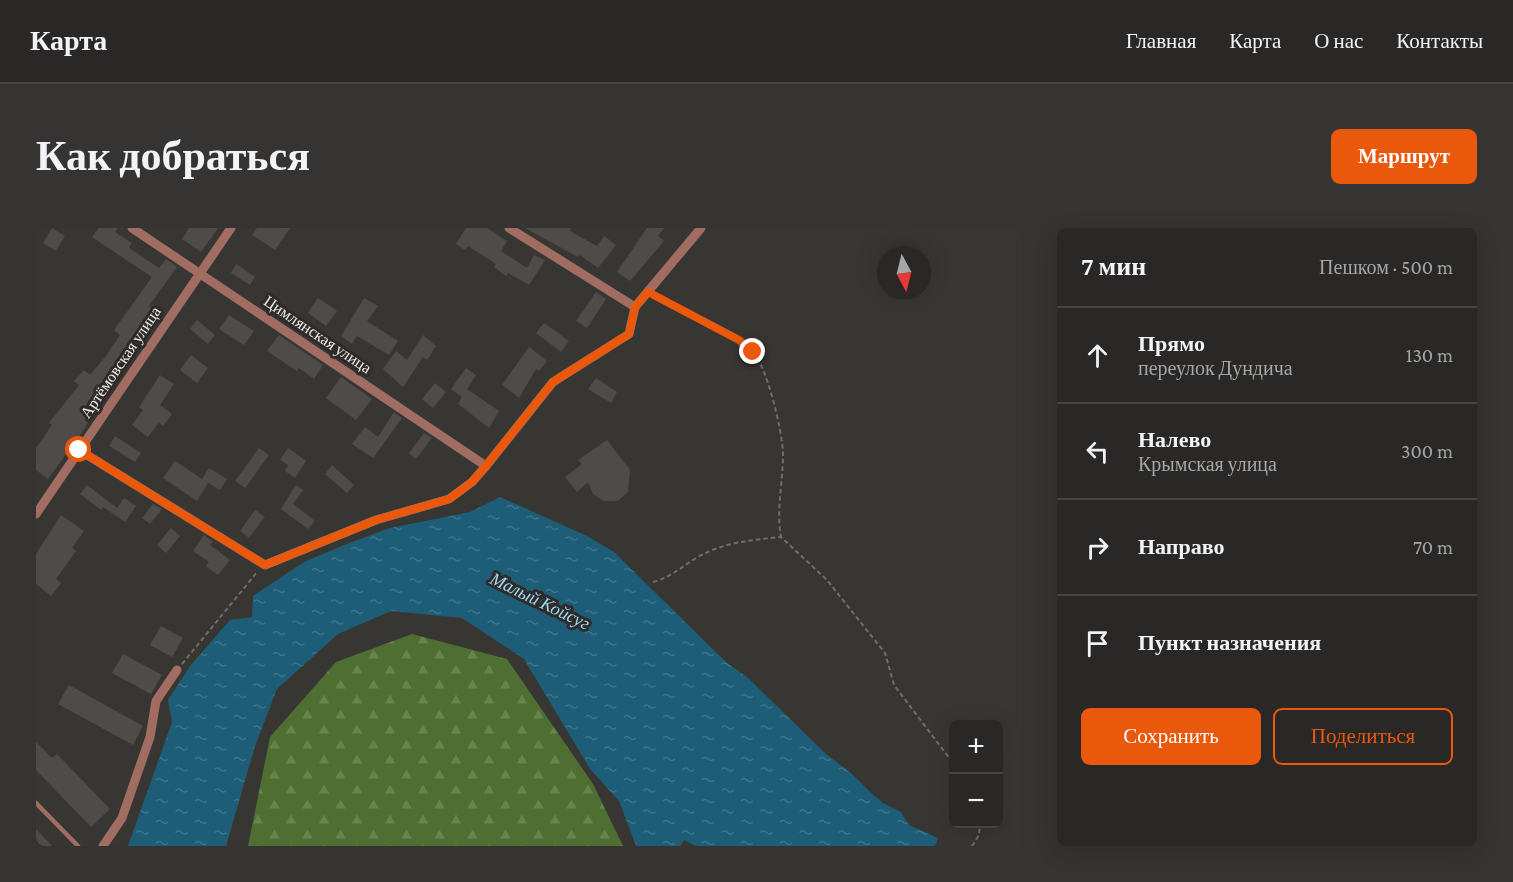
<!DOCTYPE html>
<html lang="ru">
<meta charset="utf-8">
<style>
:root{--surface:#2a2826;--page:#363432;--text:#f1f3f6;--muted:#a5a6a7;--line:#464443;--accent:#ea580c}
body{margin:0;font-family:"Crimson Pro",serif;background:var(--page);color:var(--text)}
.controls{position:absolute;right:18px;bottom:18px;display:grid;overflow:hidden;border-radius:9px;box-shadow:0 6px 24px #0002}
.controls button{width:54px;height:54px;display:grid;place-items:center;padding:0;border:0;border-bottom:2px solid var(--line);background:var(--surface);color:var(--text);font:30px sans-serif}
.compass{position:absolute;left:841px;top:18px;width:54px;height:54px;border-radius:50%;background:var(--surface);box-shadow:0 6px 24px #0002;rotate:173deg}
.stop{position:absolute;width:18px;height:18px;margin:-14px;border:4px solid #ea580c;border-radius:50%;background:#fff}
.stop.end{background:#ea580c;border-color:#fff;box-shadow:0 2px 6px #0008}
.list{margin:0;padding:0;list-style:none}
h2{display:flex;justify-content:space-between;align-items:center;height:78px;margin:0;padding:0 24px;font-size:26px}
h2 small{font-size:20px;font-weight:400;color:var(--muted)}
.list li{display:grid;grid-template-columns:39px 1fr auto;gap:18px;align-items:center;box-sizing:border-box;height:96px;padding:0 24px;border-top:2px solid var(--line)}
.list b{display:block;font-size:22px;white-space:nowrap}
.list p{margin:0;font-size:20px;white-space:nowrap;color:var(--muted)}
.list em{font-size:20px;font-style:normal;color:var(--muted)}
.actions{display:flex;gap:12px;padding:18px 24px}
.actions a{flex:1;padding:14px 0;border:2px solid var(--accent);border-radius:9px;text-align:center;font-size:21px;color:var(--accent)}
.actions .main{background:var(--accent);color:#fff}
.icon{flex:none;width:33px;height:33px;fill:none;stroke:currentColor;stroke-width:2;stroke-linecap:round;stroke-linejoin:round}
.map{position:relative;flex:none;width:985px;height:618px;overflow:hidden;border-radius:9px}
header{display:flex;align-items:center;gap:36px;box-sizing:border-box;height:84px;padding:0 30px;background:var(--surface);border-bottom:2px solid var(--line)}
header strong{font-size:28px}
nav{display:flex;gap:33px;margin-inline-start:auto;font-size:21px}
.intro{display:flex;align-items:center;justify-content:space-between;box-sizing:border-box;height:144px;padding:0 36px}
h1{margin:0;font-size:42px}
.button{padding:15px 27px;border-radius:9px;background:var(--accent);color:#fff;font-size:21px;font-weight:700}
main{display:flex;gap:36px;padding:0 36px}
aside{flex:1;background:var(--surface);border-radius:9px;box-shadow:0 6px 24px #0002}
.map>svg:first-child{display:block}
.forest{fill:url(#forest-firs)}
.water{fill:url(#water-ripples)}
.building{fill:#4f4b49}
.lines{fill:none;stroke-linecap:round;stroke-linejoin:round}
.path{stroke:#706e6a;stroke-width:2;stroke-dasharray:4.5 3;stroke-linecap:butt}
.service{stroke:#a16d62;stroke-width:4.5}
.minor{stroke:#a16d62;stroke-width:9}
.route{stroke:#ea580c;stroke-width:8}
.labels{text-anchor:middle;stroke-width:6;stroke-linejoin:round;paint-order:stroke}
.street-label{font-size:16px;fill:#edebe9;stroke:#2e2b29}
.water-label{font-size:18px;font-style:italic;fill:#9bdaf6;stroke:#2e2b29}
</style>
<header>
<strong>Карта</strong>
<nav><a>Главная</a><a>Карта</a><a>О нас</a><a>Контакты</a></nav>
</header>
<div class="intro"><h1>Как добраться</h1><a class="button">Маршрут</a></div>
<main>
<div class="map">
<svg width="985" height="618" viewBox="0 0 985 618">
<defs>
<pattern id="forest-firs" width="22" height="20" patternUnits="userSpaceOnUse" patternTransform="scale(1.5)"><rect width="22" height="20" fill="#4f6e32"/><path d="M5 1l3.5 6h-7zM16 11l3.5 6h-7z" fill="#698350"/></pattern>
<pattern id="water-ripples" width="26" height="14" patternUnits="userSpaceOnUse" patternTransform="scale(1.5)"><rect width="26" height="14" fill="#1d5d77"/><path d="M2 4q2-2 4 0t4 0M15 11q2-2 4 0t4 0" fill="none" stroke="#3e748a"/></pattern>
</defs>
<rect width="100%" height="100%" fill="#383632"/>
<!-- forest -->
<path class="forest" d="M 376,406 L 471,431 L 557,556 L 587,618 L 212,618 L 234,509 L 300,434 Z"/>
<!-- water -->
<path class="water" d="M 464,269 L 551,308 L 578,324 L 691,435 L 711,449 L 790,526 L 815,545 L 834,564 L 847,575 L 865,584 L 873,597 L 902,610 L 899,618 L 660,618 L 648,612 L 644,618 L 600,618 L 583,573 L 554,541 L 488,431 L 426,390 L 355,383 L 302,406 L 241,461 L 219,518 L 190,618 L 92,618 L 136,494 L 132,472 L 154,438 L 194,392 L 216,389 L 217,368 L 268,334 L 308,317 L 354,300 L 434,284 Z"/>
<!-- building -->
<g class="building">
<path d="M 16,0 L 29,8 L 20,23 L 7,15 Z"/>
<path d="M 63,0 L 82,0 L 79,4 L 96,15 L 93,20 L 123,40 L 130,31 L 141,39 L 113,78 L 124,86 L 109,112 L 82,146 L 84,148 L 72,164 L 58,180 L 59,182 L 47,203 L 12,251 L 0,242 L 0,220 L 16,197 L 13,195 L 43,157 L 38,153 L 48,142 L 54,147 L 70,128 L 84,107 L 78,102 L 116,49 L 56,9 Z"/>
<path d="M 153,0 L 182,0 L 165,24 L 146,11 Z"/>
<path d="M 221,0 L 254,0 L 239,22 L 216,7 Z"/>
<path d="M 430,0 L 451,0 L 471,13 L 465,23 L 491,40 L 498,27 L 509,32 L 493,57 L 472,45 L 470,48 L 458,39 L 460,36 L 432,18 L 429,22 L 420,16 Z"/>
<path d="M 489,0 L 535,0 L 534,3 L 561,18 L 568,8 L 580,17 L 562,40 L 544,27 L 542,29 Z"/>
<path d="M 611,0 L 628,0 L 622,8 L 628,13 L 594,53 L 581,44 Z"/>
<path d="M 200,36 L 219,49 L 214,57 L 195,45 Z"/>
<path d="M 560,64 L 570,71 L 551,100 L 540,93 Z"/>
<path d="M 282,70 L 301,83 L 290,98 L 272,85 Z"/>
<path d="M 328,70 L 342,78 L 331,93 L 362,113 L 353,127 L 321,108 L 316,116 L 305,108 Z"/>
<path d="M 193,87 L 218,103 L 208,117 L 183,101 Z"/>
<path d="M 161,92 L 179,107 L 172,116 L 154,101 Z"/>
<path d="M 508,95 L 533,113 L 525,124 L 500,105 Z"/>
<path d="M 243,107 L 287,137 L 278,151 L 263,140 L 261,143 L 231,123 Z"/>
<path d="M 387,107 L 400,118 L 391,132 L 387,129 L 367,159 L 347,141 L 360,123 L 371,132 Z"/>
<path d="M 493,119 L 511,133 L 503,143 L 500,141 L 483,170 L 466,157 Z"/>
<path d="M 155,127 L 172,140 L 161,155 L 144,142 Z"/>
<path d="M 430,140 L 440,147 L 431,161 L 463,183 L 453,200 L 422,176 L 426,169 L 415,161 Z"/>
<path d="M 124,147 L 138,156 L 124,177 L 136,186 L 127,198 L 123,194 L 112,209 L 96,197 L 107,182 L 103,179 Z"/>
<path d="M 305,149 L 336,171 L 320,192 L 290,170 Z"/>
<path d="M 560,150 L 581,164 L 575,175 L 552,161 Z"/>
<path d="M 399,155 L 410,164 L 397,180 L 386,171 Z"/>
<path d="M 358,184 L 366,190 L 337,230 L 316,216 L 329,199 L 342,209 Z"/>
<path d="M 388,205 L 396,210 L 380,231 L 373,225 Z"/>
<path d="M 79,208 L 105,225 L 99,234 L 73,218 Z"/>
<path d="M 571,212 L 594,242 L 592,264 L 582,273 L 568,273 L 557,266 L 552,254 L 541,264 L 529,249 L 546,236 L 542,232 Z"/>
<path d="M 223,220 L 233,227 L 209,260 L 199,253 Z"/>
<path d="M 252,220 L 270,233 L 259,250 L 249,243 L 252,237 L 244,232 Z"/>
<path d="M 139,233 L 166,251 L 173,240 L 191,251 L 184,262 L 166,251 L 172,255 L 161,273 L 127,250 Z"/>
<path d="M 296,237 L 318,257 L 311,265 L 289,246 Z"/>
<path d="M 51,257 L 81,280 L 88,270 L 100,278 L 89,294 L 67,279 L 65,282 L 44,266 Z"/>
<path d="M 260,257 L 267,262 L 257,276 L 279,293 L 272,301 L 245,281 Z"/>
<path d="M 117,276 L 126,281 L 114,296 L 106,290 Z"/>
<path d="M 219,282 L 229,289 L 213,310 L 204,303 Z"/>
<path d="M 25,287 L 48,303 L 36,320 L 40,323 L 20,351 L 25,355 L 15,368 L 0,356 L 0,326 Z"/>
<path d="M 135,300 L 144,308 L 130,325 L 121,317 Z"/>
<path d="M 168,307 L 177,314 L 174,317 L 194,332 L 182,347 L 170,338 L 173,334 L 157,323 Z"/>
<path d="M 125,398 L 147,410 L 136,429 L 114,417 Z"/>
<path d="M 87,426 L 126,447 L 115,466 L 76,445 Z"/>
<path d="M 33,457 L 107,498 L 97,517 L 22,476 Z"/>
<path d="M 0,514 L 16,530 L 21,526 L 74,581 L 55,599 L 0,542 Z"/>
<path d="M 0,601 L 16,618 L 0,618 Z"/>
</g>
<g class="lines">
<!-- path -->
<g class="path">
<path d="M 620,68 C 646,82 696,102 716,122 C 731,138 747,205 747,227 C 747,254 740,282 745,309"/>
<path d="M 617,354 C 636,349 646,338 662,329 C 688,314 716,312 745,309 L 791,352 L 849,425 L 858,457 L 914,531 L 918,549"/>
<path d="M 146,436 L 222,343"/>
<path d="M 936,618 L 943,607 L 944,596"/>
</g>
<!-- service -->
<path class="service" d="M 0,575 L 42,618"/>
<!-- minor -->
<g class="minor">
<path d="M 96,0 L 450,238"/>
<path d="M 473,0 L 599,79"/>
<path d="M 43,222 L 229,337 L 340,292 L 413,271 L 436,254 L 450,238 L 517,154 L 593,106 L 599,79 L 665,0"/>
<path d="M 0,286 L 195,0"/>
<path d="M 67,618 L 86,590 L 114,509 L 120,473 L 141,442"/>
</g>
</g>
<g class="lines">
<!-- route -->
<path class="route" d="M 43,222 L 229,337 L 340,292 L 413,271 L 436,254 L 450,238 L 517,154 L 593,106 L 599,79 L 612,64 L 703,112 L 717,124"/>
</g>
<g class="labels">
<!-- street labels -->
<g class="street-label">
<text transform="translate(282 106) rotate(34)" y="6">Цимлянская улица</text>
<text transform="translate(84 134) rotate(-56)" y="6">Артёмовская улица</text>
</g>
<!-- water labels -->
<g class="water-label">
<text transform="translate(504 373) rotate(26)" y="6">Малый Койсуг</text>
</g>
</g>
</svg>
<div class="controls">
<button>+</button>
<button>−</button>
</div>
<svg class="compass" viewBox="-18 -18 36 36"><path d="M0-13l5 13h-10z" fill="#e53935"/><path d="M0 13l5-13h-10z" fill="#a5a6a7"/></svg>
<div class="stop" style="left:43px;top:222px"></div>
<div class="stop end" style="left:717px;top:124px"></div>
</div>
<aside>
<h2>7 мин<small>Пешком · 500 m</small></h2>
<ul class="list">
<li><svg class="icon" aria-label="ahead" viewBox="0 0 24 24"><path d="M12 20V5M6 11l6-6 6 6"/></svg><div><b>Прямо</b><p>переулок Дундича</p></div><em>130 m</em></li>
<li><svg class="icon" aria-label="left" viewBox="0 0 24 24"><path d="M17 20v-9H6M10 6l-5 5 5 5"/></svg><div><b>Налево</b><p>Крымская улица</p></div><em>300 m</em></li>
<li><svg class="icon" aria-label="right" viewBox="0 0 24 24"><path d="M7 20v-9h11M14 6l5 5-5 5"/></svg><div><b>Направо</b></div><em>70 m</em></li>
<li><svg class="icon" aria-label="arrive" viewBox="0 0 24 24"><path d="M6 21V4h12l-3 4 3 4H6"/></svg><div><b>Пункт назначения</b></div></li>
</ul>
<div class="actions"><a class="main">Сохранить</a><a>Поделиться</a></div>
</aside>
</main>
